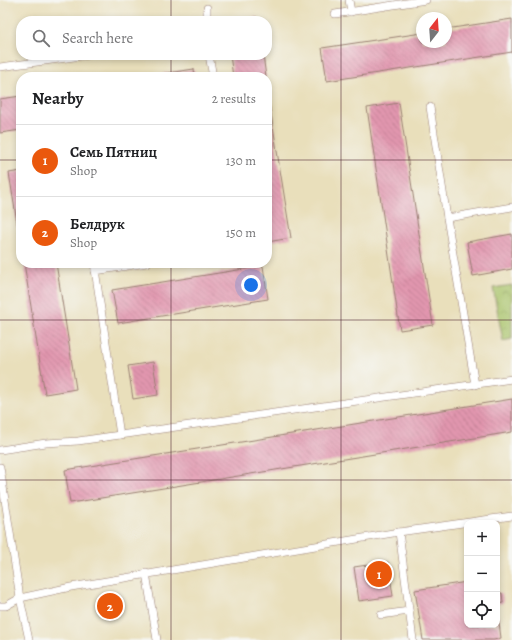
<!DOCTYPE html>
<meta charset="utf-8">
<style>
:root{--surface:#fff;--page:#f2f2f2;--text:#202124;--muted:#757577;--line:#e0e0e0;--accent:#ea580c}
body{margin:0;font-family:Alegreya,serif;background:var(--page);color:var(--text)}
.controls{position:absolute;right:12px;bottom:12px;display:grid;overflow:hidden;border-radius:8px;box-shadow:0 2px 6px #0003}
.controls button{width:36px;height:36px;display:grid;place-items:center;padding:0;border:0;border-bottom:1px solid var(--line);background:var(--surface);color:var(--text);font:20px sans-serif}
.compass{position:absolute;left:416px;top:12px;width:36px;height:36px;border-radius:50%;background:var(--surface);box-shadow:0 2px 6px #0003;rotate:17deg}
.you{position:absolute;left:251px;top:285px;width:14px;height:14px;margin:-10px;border:3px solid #fff;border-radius:50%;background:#1a73e8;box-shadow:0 0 0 6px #1a73e833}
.badge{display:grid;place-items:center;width:26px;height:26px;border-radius:50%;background:var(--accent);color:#fff;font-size:13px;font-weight:700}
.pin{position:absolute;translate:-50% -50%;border:2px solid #fff;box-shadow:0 1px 4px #0006}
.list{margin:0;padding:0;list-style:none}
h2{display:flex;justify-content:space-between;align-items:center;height:52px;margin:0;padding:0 16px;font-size:17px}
h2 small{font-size:13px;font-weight:400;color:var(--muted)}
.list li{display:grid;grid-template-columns:26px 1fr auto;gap:12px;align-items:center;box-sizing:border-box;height:72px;padding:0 16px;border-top:1px solid var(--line)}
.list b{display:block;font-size:15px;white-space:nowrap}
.list p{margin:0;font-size:13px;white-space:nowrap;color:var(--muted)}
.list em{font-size:13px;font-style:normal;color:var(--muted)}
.icon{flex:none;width:22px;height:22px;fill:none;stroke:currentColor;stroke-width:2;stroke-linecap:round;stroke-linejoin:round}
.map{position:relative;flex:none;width:512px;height:640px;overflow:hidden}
.search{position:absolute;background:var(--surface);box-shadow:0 2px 6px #0003;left:16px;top:16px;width:256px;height:44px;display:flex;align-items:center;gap:10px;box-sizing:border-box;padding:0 14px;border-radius:16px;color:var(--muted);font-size:15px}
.panel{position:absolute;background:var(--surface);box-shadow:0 2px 6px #0003;left:16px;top:72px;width:256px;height:196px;border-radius:16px}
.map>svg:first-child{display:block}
.park{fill:url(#park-crowns);stroke:#7a714a}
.building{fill:url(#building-back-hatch)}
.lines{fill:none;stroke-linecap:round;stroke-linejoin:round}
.lane-casing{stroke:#9a7f73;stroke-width:8}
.lane{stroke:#fff;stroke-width:7}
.grid{fill:none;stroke:#4a1f2b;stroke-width:1;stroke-opacity:0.55}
</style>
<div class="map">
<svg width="512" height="640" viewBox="0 0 512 640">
<defs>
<pattern id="park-crowns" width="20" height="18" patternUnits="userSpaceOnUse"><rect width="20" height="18" fill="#a9c369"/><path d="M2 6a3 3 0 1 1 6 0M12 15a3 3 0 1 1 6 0" fill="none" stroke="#93a75b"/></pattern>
<pattern id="building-back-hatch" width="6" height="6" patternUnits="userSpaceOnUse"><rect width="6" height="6" fill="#e296af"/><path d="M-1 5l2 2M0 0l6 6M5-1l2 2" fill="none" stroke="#b97a8f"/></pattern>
</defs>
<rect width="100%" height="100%" fill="#f6f6f2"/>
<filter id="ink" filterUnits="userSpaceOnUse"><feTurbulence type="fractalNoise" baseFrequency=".025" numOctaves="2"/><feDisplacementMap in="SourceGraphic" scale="8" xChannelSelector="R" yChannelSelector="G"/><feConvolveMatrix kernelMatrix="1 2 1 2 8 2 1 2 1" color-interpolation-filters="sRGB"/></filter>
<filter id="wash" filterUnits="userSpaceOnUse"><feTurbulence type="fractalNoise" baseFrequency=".012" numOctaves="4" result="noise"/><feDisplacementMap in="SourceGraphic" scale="16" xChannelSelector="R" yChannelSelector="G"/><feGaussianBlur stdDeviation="0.9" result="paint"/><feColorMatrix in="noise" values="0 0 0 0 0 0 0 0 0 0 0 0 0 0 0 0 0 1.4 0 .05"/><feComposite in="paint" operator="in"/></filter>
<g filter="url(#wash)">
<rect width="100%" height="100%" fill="#e9dfbb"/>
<!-- park -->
<path class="park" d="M 512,285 L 512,339 L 503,341 L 493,288 Z"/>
<g id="blocks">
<!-- building -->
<g class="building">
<path d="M 257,17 L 257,21 L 237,21 L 236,20 Z"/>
<path d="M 512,19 L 512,52 L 327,81 L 322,48 L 422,33 L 422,42 L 446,42 L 446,29 Z"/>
<path d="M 230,55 L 263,55 L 266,77 L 233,77 Z"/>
<path d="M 194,69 L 195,77 L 147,77 L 147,76 Z"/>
<path d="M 267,89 L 291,238 L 267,242 Z"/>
<path d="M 21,96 L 21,130 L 0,133 L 0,99 Z"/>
<path d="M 399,103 L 433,325 L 400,330 L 367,108 Z"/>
<path d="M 21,171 L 21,241 L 20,241 L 9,173 Z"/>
<path d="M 512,234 L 512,269 L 473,276 L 467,242 Z"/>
<path d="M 24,263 L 56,263 L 76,389 L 45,394 Z"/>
<path d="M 263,266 L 268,299 L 118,323 L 112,290 Z"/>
<path d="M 153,362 L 158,395 L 133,399 L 128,366 Z"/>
<path d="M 512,399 L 512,432 L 70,503 L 65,470 Z"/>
<path d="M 388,562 L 393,596 L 359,601 L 354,567 Z"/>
<path d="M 467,582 L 467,625 L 497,625 L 498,615 L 501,638 L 494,640 L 423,640 L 415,590 Z"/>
<path d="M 497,593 L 502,593 L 503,603 L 497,604 Z"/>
</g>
</g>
</g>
<g filter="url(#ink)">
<use href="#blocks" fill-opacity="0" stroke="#9a7f73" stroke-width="1"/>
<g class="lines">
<!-- lane casing -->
<g class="lane-casing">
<g id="lane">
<path d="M 349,0 L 351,12"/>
<path d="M 335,14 L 426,0"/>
<path d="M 207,21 L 207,8"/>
<path d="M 209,55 L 213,77"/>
<path d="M 0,67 L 89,55"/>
<path d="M 430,107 L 447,218"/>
<path d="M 94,263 L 120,435"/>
<path d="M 95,271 L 147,263"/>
<path d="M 475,385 L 447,218 L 512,207"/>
<path d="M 0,450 L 46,443 L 78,441 L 512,379"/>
<path d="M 0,467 L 20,598 L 29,640"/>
<path d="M 399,532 L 413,640"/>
<path d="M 146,573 L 157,640"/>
<path d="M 0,606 L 6,606 L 20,598 L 71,587 L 399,532 L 512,516"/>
<path d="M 381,615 L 409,611"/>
</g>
</g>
<!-- lane -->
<use href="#lane" class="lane"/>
</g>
</g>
<!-- grid -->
<path class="grid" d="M 171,0 L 171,21M 341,0 L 341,640M 171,55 L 171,77M 0,160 L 21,160M 267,160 L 512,160M 171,263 L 171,640M 0,320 L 512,320M 0,480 L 512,480"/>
</svg>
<div class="controls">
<button>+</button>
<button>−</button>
<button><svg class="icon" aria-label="locate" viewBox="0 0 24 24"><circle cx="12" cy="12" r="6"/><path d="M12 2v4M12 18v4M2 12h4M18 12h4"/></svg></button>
</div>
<svg class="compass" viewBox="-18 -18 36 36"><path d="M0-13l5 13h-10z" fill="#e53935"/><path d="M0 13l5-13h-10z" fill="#757577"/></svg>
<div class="you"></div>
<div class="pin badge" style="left:379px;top:574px">1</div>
<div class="pin badge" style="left:110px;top:606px">2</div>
<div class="search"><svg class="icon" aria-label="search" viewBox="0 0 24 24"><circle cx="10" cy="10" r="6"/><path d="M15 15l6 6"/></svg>Search here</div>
<section class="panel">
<h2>Nearby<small>2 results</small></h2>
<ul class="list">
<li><span class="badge">1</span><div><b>Семь Пятниц</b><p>Shop</p></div><em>130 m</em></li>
<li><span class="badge">2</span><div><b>Белдрук</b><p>Shop</p></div><em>150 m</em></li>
</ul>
</section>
</div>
